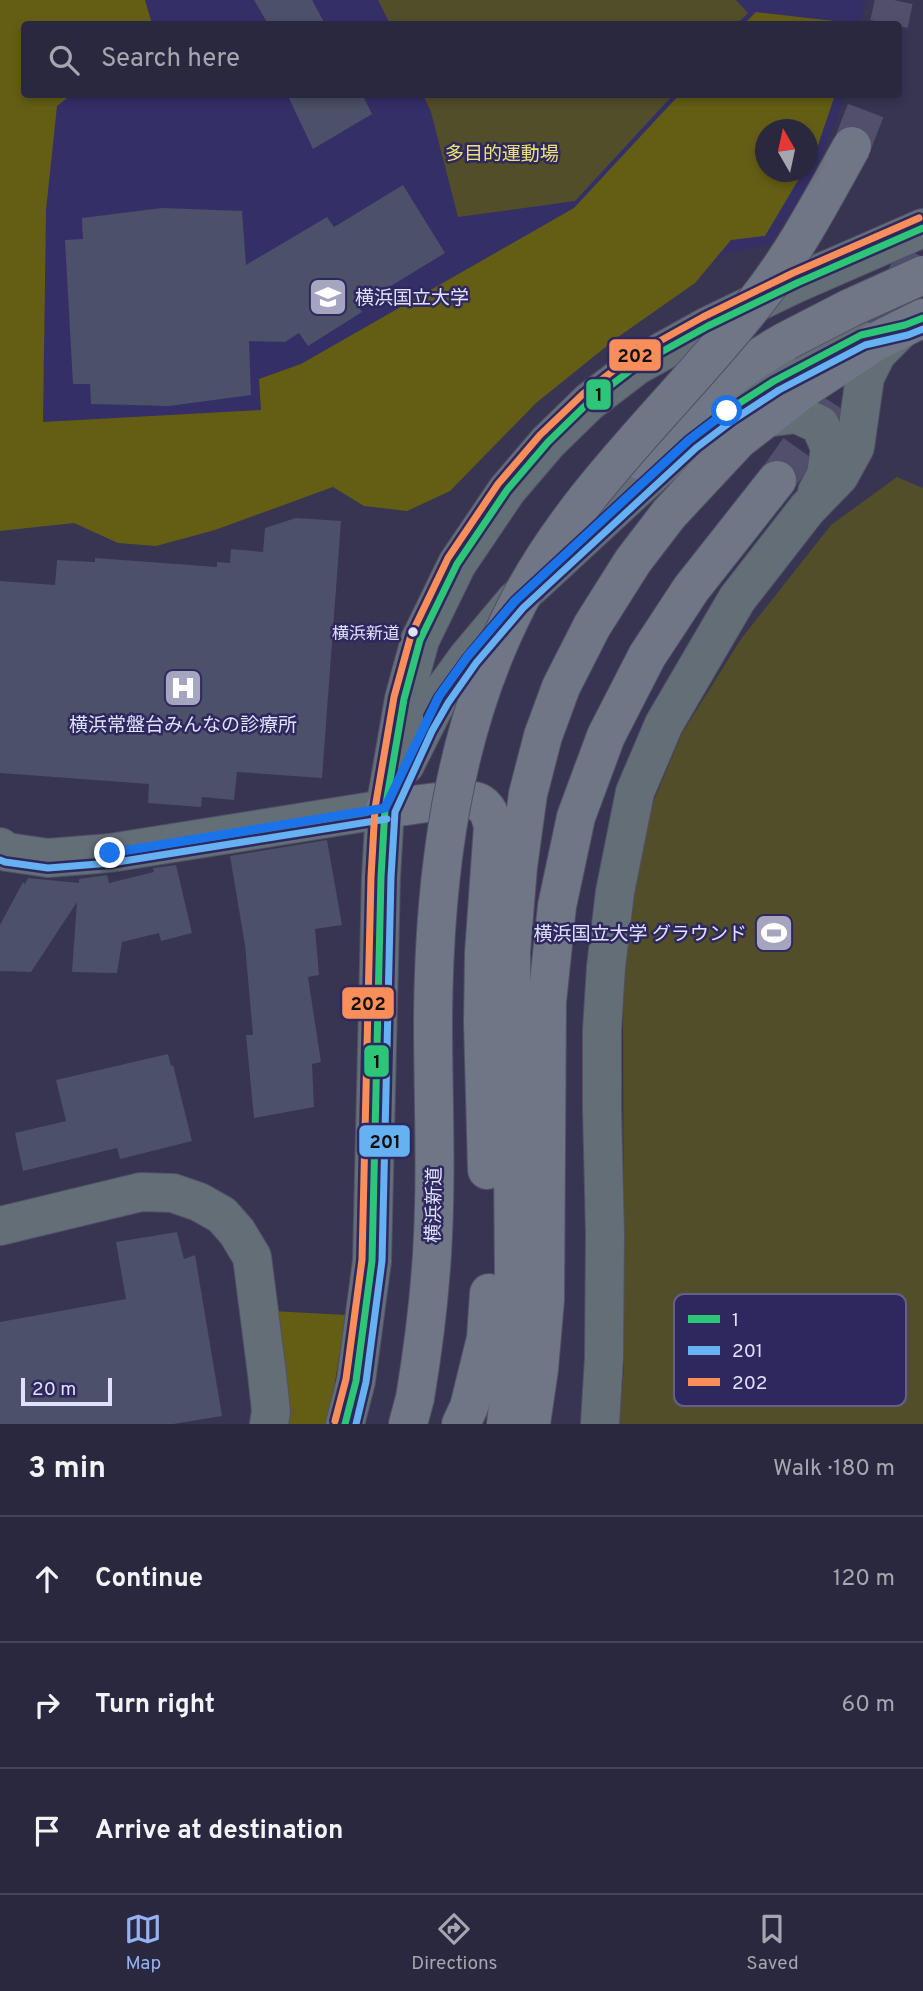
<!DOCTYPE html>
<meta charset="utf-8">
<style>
:root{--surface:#2a283e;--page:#363449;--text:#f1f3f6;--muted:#a5a6b0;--line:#464458;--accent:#95b2f1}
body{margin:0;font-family:Overpass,"Noto Sans JP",sans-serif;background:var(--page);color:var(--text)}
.compass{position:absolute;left:755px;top:119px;width:63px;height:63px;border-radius:50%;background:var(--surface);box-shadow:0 4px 10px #0003;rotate:351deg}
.scale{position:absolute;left:21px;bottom:18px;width:91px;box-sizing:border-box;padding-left:7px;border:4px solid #e0e1fc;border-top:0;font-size:19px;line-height:24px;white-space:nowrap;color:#e0e1fc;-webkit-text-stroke:5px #2e285f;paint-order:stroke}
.stop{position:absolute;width:21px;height:21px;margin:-16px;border:5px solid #1a73e8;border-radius:50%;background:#fff}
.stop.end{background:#1a73e8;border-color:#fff;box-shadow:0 2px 7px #0008}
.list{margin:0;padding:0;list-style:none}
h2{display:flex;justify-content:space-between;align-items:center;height:91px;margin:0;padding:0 28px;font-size:30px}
h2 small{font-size:23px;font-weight:400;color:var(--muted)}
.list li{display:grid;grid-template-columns:46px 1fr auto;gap:21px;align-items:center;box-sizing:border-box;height:126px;padding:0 28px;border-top:2px solid var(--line)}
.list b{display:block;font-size:26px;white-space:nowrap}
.list em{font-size:23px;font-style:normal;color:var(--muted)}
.icon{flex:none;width:38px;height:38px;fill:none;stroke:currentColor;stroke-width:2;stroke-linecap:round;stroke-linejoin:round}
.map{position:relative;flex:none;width:923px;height:1424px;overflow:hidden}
.search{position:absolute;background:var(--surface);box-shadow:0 4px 10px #0003;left:21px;right:21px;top:21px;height:77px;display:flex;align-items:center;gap:18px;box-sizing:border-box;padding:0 24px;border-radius:7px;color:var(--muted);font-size:26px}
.sheet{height:469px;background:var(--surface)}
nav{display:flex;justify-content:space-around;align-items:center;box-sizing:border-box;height:98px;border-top:2px solid var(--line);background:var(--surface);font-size:19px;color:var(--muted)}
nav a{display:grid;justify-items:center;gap:4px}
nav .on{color:var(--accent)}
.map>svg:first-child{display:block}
.built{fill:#352f68;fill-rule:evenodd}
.green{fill:#524e2a}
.forest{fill:#645e15}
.building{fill:#4c5068}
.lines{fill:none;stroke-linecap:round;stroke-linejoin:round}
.highway-tunnel{stroke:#514f6c;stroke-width:38;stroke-dasharray:38 19;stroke-linecap:butt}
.minor-casing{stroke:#515067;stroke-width:40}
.highway-casing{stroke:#515067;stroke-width:40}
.minor{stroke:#646e77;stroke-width:38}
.highway{stroke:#6f7685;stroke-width:38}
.highway-bridge-casing{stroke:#515067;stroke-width:40;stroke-linecap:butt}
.highway-bridge{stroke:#6f7685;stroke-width:38}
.bus-1-casing{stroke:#2e285f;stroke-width:12}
.bus-2-casing{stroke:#2e285f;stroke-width:12}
.bus-3-casing{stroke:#2e285f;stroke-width:12}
.bus-1{stroke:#2dc577;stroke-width:7}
.bus-2{stroke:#66b1f2;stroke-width:7}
.bus-3{stroke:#fa8e5a;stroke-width:7}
.route{stroke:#1a73e8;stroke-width:9}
.bus-dot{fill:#e0e1fc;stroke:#2e285f;stroke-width:2.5}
.labels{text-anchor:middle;stroke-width:5;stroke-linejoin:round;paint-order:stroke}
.bus-label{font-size:17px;fill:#e0e1fc;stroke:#2e285f;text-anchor:end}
.park-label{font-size:19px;fill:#ebe276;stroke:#2e285f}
.poi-label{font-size:19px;fill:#e0e1fc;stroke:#2e285f;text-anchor:start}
.street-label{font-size:19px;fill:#e0e1fc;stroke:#2e285f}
.key{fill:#2e285f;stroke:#63608e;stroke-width:2}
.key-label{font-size:19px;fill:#e0e1fc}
.line-badge{stroke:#2e285f;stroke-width:2.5}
.pale-badge-label{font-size:19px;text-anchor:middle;font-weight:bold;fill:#111}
</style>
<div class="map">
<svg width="923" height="1424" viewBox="0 0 923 1424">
<rect width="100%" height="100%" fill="#383552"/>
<!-- built -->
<path class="built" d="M 0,0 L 866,0 L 860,24 L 24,24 L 24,94 L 844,95 L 838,116 L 809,183 L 769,245 L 729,252 L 582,341 L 364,506 L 333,487 L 215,530 L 156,546 L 118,543 L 74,523 L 0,531 ZM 766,130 L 808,130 L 808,172 L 766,172 Z"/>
<!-- green -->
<g class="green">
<path d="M 378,0 L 736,0 L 748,13 L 737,24 L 390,24 Z"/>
<path d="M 423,95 L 673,95 L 575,201 L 458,217 L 431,112 Z"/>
<path d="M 897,477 L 923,488 L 923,1424 L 619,1424 L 624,1367 L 623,971 L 628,894 L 654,800 L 682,733 L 741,639 L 831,525 Z"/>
</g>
<!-- forest -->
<g class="forest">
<path d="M 0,0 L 145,0 L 152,24 L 24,24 L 24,94 L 71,95 L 57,106 L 46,210 L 43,422 L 261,410 L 259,379 L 301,364 L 574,208 L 679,95 L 835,95 L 817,148 L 808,165 L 808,130 L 766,130 L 766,172 L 803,172 L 765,236 L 731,240 L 695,283 L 618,337 L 536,403 L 450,491 L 407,511 L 364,506 L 333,487 L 215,530 L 156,546 L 118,543 L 74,523 L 0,531 Z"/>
<path d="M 756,12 L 852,23 L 852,24 L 744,24 Z"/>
<path d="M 272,1311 L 346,1315 L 328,1424 L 279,1424 Z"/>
</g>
<!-- building -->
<g class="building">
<path d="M 254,0 L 312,0 L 325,24 L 268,24 Z"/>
<path d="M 287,94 L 362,94 L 372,114 L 313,149 Z"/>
<path d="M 403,185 L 445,253 L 358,306 L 362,312 L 308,346 L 299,333 L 285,342 L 249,341 L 251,395 L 169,406 L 91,404 L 90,384 L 73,384 L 65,240 L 83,239 L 82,218 L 162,208 L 242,211 L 246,265 L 327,217 L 334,227 Z"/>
<path d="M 296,518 L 341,521 L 322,778 L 237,772 L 234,800 L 202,797 L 201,807 L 148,803 L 149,784 L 0,773 L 0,581 L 55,585 L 57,560 L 95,562 L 95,558 L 217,567 L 217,562 L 230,563 L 231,549 L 263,552 L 265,528 Z"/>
<path d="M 327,840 L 342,925 L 315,929 L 319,975 L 308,977 L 321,1062 L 312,1064 L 314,1107 L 254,1118 L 246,1035 L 253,1035 L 245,945 L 230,856 Z"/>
<path d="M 176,865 L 192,933 L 161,941 L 159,933 L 122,942 L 117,973 L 72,972 L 77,902 L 31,972 L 0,971 L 0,925 L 23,882 L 25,884 L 28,878 L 79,883 L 79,879 L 107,875 L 109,883 L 154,872 L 153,868 Z"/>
<path d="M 168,1054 L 171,1066 L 173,1065 L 192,1141 L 120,1159 L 117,1148 L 23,1171 L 15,1133 L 66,1121 L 56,1080 Z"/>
<path d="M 177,1232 L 184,1259 L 195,1255 L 222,1416 L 173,1424 L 0,1424 L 0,1322 L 126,1299 L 116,1242 Z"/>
</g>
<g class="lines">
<!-- highway-tunnel -->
<g class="highway-tunnel">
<path d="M 889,24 L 894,0"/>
<path d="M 852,146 L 872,94"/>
<path d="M 777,480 L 811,432 L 891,306 L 923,243"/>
</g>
<!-- minor casing -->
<g class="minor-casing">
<g id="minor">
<path d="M 765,418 L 797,414 L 820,425 L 830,448 L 826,475 L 817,492"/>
<path d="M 405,765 L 439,697 L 468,657 L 515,601 L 689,440 L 727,411 L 774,381 L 856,337"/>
<path d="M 0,847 L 7,852 L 48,858 L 110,853 L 385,809"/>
<path d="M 0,1226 L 141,1192 L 173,1193 L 199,1202 L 222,1215 L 237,1232 L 252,1257 L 267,1374 L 271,1411 L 269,1424"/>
<path d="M 345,1424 L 356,1381 L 372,1261 L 381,877 L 385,809 L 404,699 L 420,640 L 457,564 L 507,490 L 548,442 L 589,402 L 636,366 L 708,326 L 797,283 L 923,228"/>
<path d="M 600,1424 L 604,1358 L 605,1234 L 602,1108 L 602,1030 L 606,967 L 615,892 L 635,792 L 664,724 L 737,599 L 807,509 L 839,476 L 855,447 L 865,377 L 877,353 L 901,329"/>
</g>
</g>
<!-- highway casing -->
<g class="highway-casing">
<g id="highway">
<path d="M 639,460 C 683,417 731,371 786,341"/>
<path d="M 385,809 C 402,807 468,795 480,803 C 489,809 490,816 493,826 L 484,953 L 483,1023 L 487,1170"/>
<path d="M 408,1424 L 415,1398"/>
<path d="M 461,1424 L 469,1407 L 486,1338 L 489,1293"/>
<path d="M 506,1424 L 508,1405 L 514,1279 L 511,952 L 518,867 L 528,794 L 543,736 L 561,687 L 592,626 L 633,561 L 669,514 L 738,440 L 805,388 L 875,342 L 923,318"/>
<path d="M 531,1424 L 539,1369 L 545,1300 L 547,1002 L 557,906 L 576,817 L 606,736 L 647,656 L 691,589 L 777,480"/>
</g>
</g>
<!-- minor -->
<use href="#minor" class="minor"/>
<!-- highway -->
<use href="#highway" class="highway"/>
<!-- highway-bridge casing -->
<g class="highway-bridge-casing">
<g id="highway-bridge">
<path d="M 786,341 L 850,308 L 923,275"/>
<path d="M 415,1398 C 423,1350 429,1303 432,1254 C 437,1176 433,1097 433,1019 C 434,876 452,731 518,603 C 578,487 679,401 758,299 C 795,252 823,198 852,146"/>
</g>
</g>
<!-- highway-bridge -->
<use href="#highway-bridge" class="highway-bridge"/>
<!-- bus-1 casing -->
<g class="bus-1-casing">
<g id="bus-1">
<path d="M 429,716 L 439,697 L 468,657 L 515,601 L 689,440 L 727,411 L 774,381 L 861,335 L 905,325 L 923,318"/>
<path d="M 345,1424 L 356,1381 L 372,1261 L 381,877 L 385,809 L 404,699 L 420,640 L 457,564 L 507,490 L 548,442 L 589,402 L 636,366 L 708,326 L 797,283 L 923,228"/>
</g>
</g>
<!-- bus-2 casing -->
<g class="bus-2-casing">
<g id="bus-2">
<path d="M 0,860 L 5,862 L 48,868 L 111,863 L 387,819"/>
<path d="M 356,1424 L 366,1382 L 382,1261 L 391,877 L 395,812 L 432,731 L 448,703 L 476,663 L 523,608 L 696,448 L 733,420 L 779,390 L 865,345 L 908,335 L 923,329"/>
</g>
</g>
<!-- bus-3 casing -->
<g class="bus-3-casing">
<path id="bus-3" d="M 335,1421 L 346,1379 L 362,1260 L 371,877 L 375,808 L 394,697 L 411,635 L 448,558 L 498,484 L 540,435 L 583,394 L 631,357 L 703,317 L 793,273 L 919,218"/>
</g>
<!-- bus-1 -->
<use href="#bus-1" class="bus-1"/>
<!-- bus-2 -->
<use href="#bus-2" class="bus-2"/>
<!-- bus-3 -->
<use href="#bus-3" class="bus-3"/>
</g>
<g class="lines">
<!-- route -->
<path class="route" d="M 110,853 L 385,808 L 439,696 L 467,657 L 515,601 L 689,440 L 727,411"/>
</g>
<!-- icons -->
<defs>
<g id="university-square" transform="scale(2.0125)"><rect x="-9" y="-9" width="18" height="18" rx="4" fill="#a5a5c0" stroke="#2e285f"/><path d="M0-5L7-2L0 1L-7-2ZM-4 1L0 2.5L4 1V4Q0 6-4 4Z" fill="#fff"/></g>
<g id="hospital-square" transform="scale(2.0125)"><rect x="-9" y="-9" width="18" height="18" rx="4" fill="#a5a5c0" stroke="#2e285f"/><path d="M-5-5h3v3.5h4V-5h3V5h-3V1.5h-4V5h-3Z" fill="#fff"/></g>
<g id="stadium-square" transform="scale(2.0125)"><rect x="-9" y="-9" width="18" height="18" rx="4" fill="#a5a5c0" stroke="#2e285f"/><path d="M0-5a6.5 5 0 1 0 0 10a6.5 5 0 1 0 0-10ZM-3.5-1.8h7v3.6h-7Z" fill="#fff"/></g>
</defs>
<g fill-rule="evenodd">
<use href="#university-square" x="328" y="297"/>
<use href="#hospital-square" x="183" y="688"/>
<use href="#stadium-square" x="774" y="933"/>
</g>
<!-- markers -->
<circle class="bus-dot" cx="413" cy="632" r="6"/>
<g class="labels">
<!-- bus labels -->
<g class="bus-label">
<text x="400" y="639">横浜新道</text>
</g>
<!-- park labels -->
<g class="park-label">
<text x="502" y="160">多目的運動場</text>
</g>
<!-- poi labels -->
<g class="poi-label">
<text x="355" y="304">横浜国立大学</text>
<text x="183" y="731" text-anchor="middle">横浜常盤台みんなの診療所</text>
<text x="747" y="940" text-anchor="end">横浜国立大学 グラウンド</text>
</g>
<!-- street labels -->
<g class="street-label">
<text transform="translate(433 1205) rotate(-89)" y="7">横浜新道</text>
</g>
</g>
<!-- legend -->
<rect x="674" y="1294" width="232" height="112" rx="10" class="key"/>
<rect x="688" y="1315" width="32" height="8" fill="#2dc577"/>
<rect x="688" y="1346" width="32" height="9" fill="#66b1f2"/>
<rect x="688" y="1378" width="32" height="8" fill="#fa8e5a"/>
<g class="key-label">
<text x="732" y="1326">1</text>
<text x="732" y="1357">201</text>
<text x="732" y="1389">202</text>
</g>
<g class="line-badge">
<rect x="608" y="338" width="54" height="34" rx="7" fill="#fa8e5a"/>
<rect x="585" y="378" width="27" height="33" rx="7" fill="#2dc577"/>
<rect x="341" y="986" width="54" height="34" rx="7" fill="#fa8e5a"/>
<rect x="363" y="1044" width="27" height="34" rx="7" fill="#2dc577"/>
<rect x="358" y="1124" width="53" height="34" rx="7" fill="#66b1f2"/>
</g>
<g class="pale-badge-label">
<text x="635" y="362">202</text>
<text x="599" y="401">1</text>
<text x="368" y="1010">202</text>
<text x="377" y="1068">1</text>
<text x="385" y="1148">201</text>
</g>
</svg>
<svg class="compass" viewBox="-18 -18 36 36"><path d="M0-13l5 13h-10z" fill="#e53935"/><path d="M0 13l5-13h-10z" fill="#a5a6b0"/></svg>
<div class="scale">20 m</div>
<div class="stop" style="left:727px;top:411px"></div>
<div class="stop end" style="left:110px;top:853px"></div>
<div class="search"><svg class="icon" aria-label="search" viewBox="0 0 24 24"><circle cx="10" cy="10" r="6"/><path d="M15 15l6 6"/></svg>Search here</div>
</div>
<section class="sheet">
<h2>3 min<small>Walk · 180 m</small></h2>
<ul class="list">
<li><svg class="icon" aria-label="ahead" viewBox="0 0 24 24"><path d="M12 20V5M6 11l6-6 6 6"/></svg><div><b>Continue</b></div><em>120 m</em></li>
<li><svg class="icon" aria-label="right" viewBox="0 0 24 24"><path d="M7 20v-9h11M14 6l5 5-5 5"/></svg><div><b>Turn right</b></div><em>60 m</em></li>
<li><svg class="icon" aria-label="arrive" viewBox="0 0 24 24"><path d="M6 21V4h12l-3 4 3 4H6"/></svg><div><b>Arrive at destination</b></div></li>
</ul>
</section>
<nav>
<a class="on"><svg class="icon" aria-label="map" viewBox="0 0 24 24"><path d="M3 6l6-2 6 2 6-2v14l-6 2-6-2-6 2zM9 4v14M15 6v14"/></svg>Map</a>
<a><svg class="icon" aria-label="directions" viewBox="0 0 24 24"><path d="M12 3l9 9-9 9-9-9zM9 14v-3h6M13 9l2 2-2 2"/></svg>Directions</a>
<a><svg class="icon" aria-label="saved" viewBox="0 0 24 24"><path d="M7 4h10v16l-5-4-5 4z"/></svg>Saved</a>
</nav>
